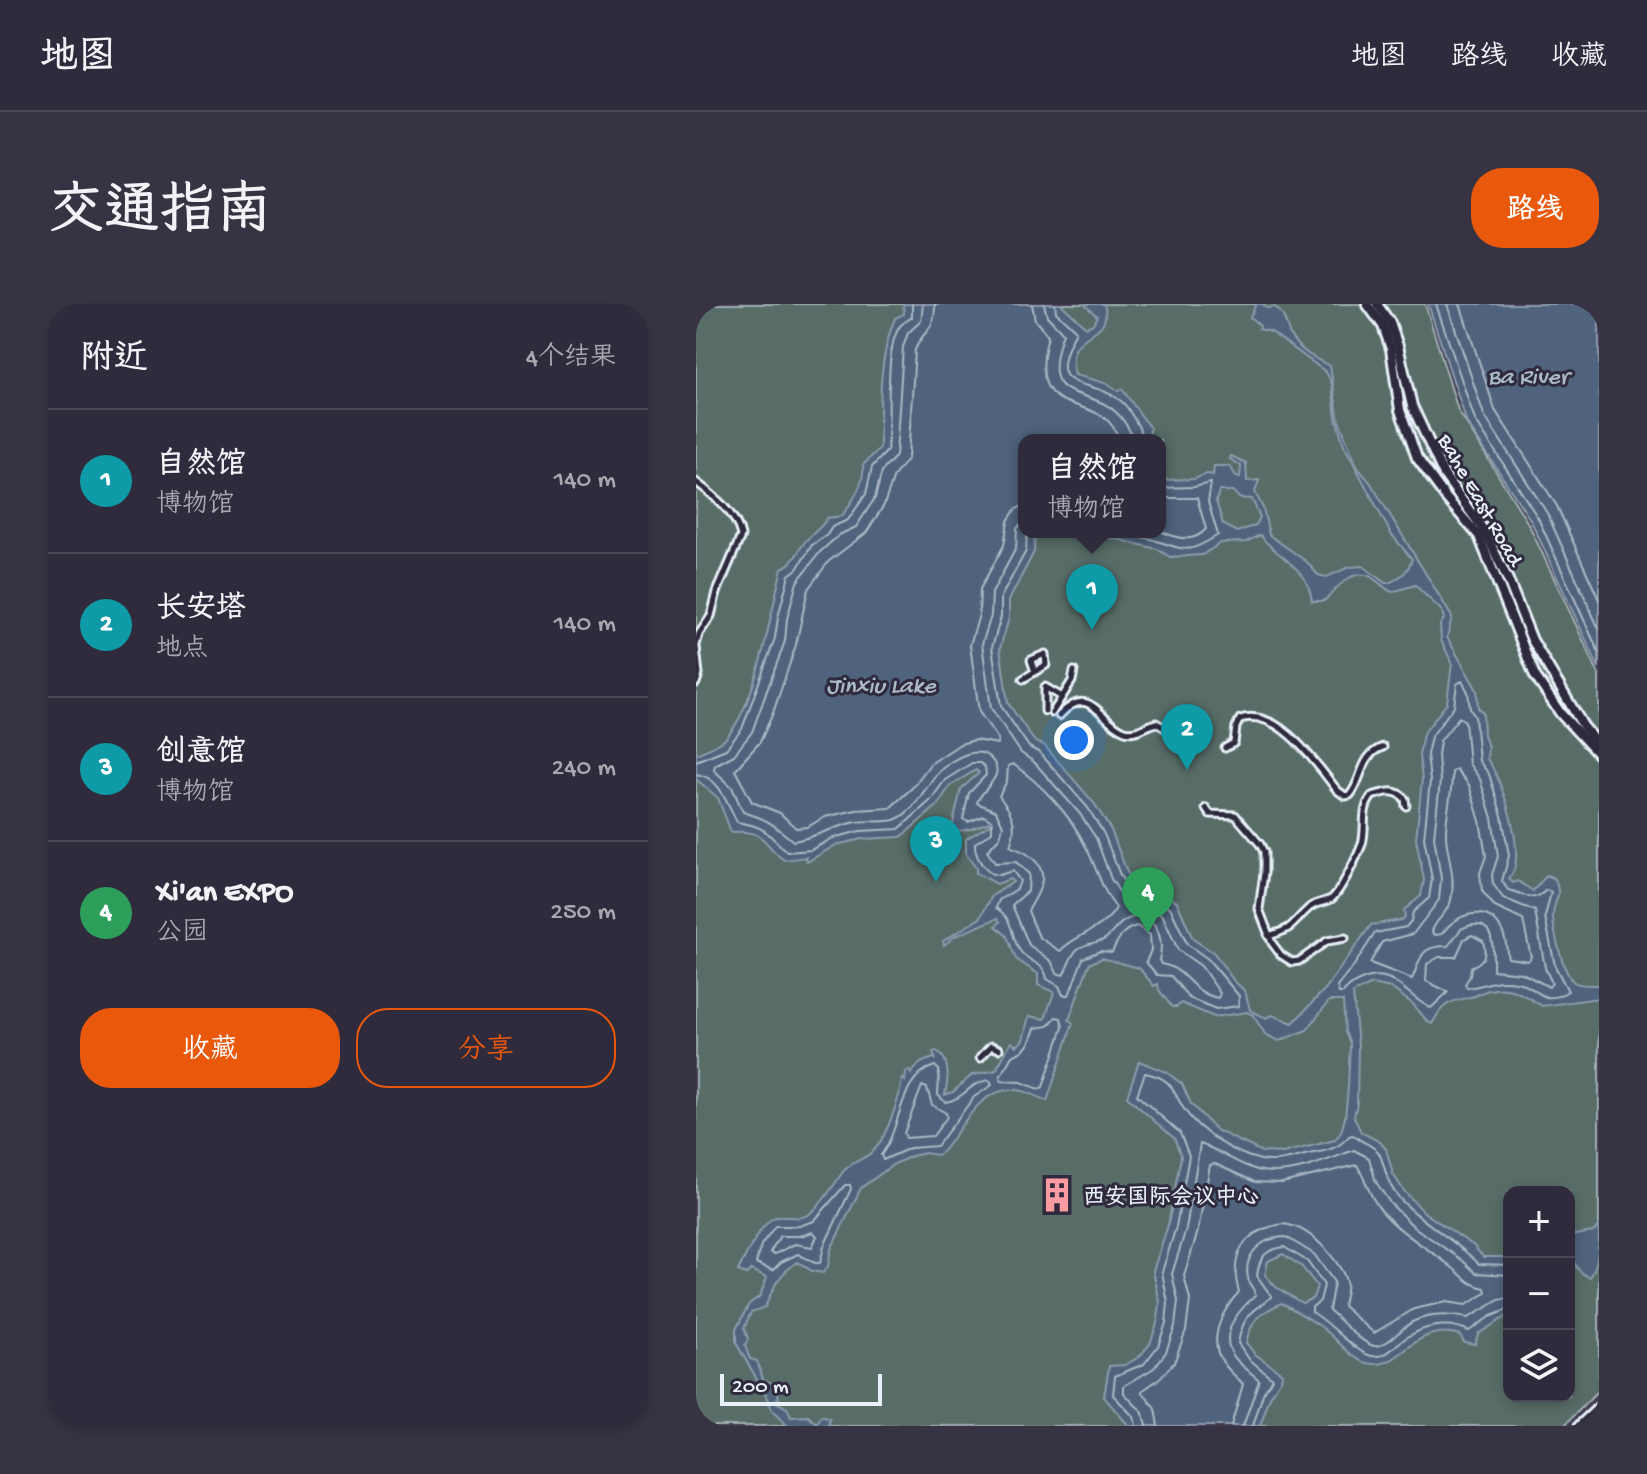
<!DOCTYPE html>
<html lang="zh">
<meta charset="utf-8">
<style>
:root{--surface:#302b3c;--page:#383343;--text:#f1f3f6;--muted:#a8a7af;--line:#4b4756;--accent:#ea580c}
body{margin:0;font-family:"Gochi Hand","LXGW WenKai TC",sans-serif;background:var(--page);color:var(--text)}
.controls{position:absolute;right:24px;bottom:24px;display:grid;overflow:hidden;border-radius:16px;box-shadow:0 4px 12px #0003}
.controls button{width:72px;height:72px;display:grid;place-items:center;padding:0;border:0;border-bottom:2px solid var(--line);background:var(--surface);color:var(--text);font:40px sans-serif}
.scale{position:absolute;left:24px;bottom:20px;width:162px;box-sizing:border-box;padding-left:8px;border:4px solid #e8f1f8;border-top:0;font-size:22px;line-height:28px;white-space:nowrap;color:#e8f1f8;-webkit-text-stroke:6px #2f2a3d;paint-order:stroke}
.you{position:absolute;left:378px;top:436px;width:28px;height:28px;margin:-20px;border:6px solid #fff;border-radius:50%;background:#1a73e8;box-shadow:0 0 0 12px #1a73e833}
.badge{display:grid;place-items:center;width:52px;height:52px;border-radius:50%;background:var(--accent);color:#fff;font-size:26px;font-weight:700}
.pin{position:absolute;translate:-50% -66px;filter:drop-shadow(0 2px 4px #0008)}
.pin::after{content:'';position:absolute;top:42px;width:28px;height:24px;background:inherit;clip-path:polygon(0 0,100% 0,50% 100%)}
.popup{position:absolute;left:322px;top:130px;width:148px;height:104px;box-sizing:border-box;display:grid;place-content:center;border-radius:16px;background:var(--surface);filter:drop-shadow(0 2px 6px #0005);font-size:26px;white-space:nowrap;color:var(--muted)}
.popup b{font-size:30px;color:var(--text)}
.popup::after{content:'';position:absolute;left:50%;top:100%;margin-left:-16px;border:16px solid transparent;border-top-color:var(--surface)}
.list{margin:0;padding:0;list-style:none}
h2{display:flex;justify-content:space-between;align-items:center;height:104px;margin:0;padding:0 32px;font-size:34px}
h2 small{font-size:26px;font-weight:400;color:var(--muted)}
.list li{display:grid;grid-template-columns:52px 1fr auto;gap:24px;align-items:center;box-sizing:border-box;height:144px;padding:0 32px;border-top:2px solid var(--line)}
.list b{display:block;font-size:30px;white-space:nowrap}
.list p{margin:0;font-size:26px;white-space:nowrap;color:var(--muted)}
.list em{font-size:26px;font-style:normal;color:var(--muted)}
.actions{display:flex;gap:16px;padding:24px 32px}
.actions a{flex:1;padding:18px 0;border:2px solid var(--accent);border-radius:32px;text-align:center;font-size:28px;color:var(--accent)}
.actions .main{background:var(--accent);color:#fff}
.icon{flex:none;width:44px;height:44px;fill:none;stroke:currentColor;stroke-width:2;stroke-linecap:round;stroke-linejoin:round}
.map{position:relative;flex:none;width:903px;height:1122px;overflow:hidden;border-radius:32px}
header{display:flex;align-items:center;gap:48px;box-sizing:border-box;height:112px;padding:0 40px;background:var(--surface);border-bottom:2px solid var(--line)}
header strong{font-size:38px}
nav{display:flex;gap:44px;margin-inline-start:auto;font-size:28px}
.intro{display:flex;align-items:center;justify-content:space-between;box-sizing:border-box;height:192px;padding:0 48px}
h1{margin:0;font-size:56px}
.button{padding:20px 36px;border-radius:32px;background:var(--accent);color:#fff;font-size:28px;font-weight:700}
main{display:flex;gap:48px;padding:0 48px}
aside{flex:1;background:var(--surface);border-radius:32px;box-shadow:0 4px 12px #0003}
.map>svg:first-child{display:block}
.green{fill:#586d68;stroke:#a0afb0;stroke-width:2;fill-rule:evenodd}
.water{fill:#50647b;stroke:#8d9cad;stroke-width:2;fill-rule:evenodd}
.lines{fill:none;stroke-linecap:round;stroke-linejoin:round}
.shore{stroke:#abb9c6;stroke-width:2}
.pedestrian-casing{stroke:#e8f1f8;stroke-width:11}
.tertiary-casing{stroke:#e8f1f8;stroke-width:14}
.secondary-casing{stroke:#e8f1f8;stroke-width:15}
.pedestrian{stroke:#2f2a3d;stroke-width:5}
.tertiary{stroke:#2f2a3d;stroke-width:8}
.secondary{stroke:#2f2a3d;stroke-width:9}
.labels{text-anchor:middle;stroke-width:6;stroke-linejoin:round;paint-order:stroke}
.street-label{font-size:22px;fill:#e8f1f8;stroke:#2f2a3d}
.poi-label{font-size:22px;font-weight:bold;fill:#e8f1f8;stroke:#2f2a3d;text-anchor:start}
.water-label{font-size:24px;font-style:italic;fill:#abb9c6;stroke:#2f2a3d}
</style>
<header>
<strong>地图</strong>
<nav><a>地图</a><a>路线</a><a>收藏</a></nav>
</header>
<div class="intro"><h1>交通指南</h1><a class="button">路线</a></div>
<main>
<aside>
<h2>附近<small>4个结果</small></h2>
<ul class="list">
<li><span class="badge" style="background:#0f9aa8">1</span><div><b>自然馆</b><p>博物馆</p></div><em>140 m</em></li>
<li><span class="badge" style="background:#0f9aa8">2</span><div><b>长安塔</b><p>地点</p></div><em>140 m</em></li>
<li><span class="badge" style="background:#0f9aa8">3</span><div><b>创意馆</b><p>博物馆</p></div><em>240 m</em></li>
<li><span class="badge" style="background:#2e9e5b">4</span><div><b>Xi'an EXPO</b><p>公园</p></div><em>250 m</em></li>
</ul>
<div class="actions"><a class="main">收藏</a><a>分享</a></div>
</aside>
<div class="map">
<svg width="903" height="1122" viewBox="0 0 903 1122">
<rect width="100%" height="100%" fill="#403950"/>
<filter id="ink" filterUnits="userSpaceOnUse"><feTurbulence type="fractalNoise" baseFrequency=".0125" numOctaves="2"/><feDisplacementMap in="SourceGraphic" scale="16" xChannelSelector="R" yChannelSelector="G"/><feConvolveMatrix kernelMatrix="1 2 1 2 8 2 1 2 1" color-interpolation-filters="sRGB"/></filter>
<g filter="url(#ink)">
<!-- green -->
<path class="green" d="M 0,0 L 729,0 L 762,106 L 833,221 L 903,370 L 903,1086 L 868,1122 L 0,1122 ZM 328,136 L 464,136 L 464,228 L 328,228 ZM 813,888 L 873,888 L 873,1092 L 813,1092 Z"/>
<!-- water -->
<g class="water">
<path d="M 207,0 L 365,0 L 390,23 L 397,20 L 401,12 L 388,0 L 408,0 C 419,38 365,24 379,71 L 409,79 L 422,87 L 426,85 L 454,124 L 453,136 L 328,136 L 328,228 L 339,228 L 338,248 L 313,296 L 313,314 L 304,344 L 312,399 L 339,438 L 348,441 L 398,499 L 415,526 L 431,568 L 439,580 L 457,589 L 473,592 L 481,598 L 497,635 L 518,649 L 538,677 L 549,687 L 554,706 L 570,714 L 576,711 L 597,719 L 630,684 L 675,621 L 705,616 L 709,613 L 708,606 L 725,592 L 728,576 L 720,535 L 726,476 L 723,451 L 727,430 L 751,399 L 756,359 L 745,336 L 744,321 L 748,315 L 746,307 L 719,281 L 696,288 C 688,284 683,278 675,273 C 656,263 640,285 628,297 L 616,297 C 612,262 583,256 564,231 L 550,238 L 525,239 L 506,251 L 474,253 L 461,245 L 416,234 L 405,228 L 464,228 L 464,176 L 498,175 L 511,170 L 517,171 L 518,162 L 534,162 L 540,172 L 544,173 L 545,162 L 534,155 L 535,152 L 550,159 L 551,177 L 563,176 L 559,188 L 567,204 L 573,231 L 611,258 L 622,271 L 631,273 L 653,263 L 667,262 L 689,279 L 693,279 C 705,273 712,268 716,255 L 695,230 L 648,141 L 640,114 L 636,80 L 630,68 L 575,28 L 563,25 L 564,22 L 554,13 L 560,0 L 567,0 L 570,4 L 579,3 C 590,11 589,20 594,31 C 601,45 621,56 634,62 L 643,117 L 662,164 L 674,178 L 756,313 L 751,333 L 781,386 L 782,404 L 787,409 L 788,431 L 792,443 L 791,455 C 806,474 833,556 813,574 L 817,579 L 822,577 L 837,587 L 851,571 L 859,575 C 867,598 857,593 857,612 C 857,625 867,670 878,678 C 884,682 895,681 903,681 L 903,694 L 846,702 C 829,692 814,680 793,686 C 787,687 781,692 775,693 C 754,698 748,697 736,720 L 731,717 L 717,700 L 695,684 L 676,680 L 657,689 L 662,742 L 661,799 L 658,813 L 665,828 L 684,838 L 690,845 L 697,870 L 708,887 L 729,909 L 778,942 L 787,953 L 813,953 L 812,1011 L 782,1030 L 779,1040 L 768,1038 L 764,1031 C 719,1018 708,1061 679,1060 C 656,1060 641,1033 624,1022 C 612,1014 599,1006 586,999 C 565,1008 555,1016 550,1039 L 559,1050 L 586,1069 L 585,1076 L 574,1093 L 564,1122 L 433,1122 L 408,1093 L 413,1062 L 429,1061 L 443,1053 L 454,1040 L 462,1016 L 464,998 L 457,967 L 472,921 L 485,852 L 478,834 L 431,793 L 443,757 L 470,768 L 486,780 L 495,800 L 520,826 L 566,848 L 587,849 L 639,836 L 645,828 L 649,814 L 652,783 L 654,739 L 649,728 L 647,697 L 633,697 L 611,726 L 583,737 L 569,730 L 557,711 L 551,708 L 518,713 L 485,699 L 481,703 L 476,703 L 463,686 L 462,680 L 458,682 L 443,664 L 406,654 L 393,660 L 373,716 L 377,719 L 351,797 C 342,793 331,787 321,786 C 284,782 267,823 247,847 L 241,851 L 229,849 L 216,852 L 198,860 L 165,884 L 135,945 L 132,962 L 127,969 L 116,967 L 102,958 C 83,969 77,984 69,1003 L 55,1008 L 48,1024 L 52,1035 L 49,1042 L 54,1055 L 61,1057 L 67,1075 L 81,1082 L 83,1096 L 80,1095 L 80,1098 L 91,1104 L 95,1113 L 112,1112 L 121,1120 L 126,1112 L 134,1115 L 132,1122 L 92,1122 L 76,1107 L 73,1096 L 40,1039 L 40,1025 L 53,1000 L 64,992 L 71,973 L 55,966 L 50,970 L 42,967 C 47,956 68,914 80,913 C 93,911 104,918 116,908 C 128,898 137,882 146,869 C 154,858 167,856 176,848 C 189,838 205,791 206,774 L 209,777 L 210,768 L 213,766 L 215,770 C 223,759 224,758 238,754 L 240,756 L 237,748 L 241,747 C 255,757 252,776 249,791 L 257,788 L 276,771 L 300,766 L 315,738 L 321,742 L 327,736 L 333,712 L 349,715 L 358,688 L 342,681 L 342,670 L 320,655 L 311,632 L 300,622 L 304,618 L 302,614 L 259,632 L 248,641 L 247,637 L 284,614 L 296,592 L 317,578 L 314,575 L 301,580 L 280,569 L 280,564 L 270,550 L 270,535 L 293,521 L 293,518 L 275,525 L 255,528 L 265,485 L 283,469 L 280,466 L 254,482 L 241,502 L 205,533 L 166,535 L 140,541 L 111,558 L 110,553 L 88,556 C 66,540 71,525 35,528 L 22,494 L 0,475 L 0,450 C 9,446 21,442 28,436 C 61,403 74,310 86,264 C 98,259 101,249 108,239 C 116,229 125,225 131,214 L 146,212 C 157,196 169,180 167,161 L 184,144 C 184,99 182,56 199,14 L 208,10 ZM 537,187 L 543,194 L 556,195 L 564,213 L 560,221 L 541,228 L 527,220 L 520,197 L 523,187 ZM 587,950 L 606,963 L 621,982 L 617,994 L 606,999 L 580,983 L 569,971 L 572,957 Z"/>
<path d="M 732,0 L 903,0 L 903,364 L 835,217 L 771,119 Z"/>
<path d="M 903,922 C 903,938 903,961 894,973 C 877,968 873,948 873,932 L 897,928 Z"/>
</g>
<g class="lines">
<!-- shore -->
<g class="shore">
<path d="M 227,0 L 225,17 L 212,29 L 207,43 L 200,152 L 186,167 L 179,194 L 160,223 L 143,231 L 124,248 L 101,278 L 91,315 L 89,337 L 56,428 L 38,451 L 19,461 L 18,466 L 36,483 L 47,508 C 74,516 76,520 97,537 C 120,534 137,522 161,518 C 172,516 187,519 198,516 C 217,510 228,485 240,471 C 250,459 278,440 293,453 C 314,472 285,484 281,499 L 300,507 L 307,522 L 304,533 L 291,547 L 299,559 L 320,558 L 333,570 L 332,587 L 316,601 L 333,641 L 355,657 L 361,669 L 367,671 C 373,663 374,650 383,644 C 390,640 399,639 407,636 C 415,633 421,620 430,616 C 457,601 470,634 463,656 L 465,660 C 493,665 491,687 522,694 L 524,689 L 505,662 L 482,646 L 466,610 L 450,607 L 426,592 L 415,575 L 400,534 L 384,510 L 338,458 L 325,449 L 295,404 L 286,340 L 295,312 L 296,289 L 320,244 L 321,225 L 328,215"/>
<path d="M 239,0 C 239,29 227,25 219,46 L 212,154 L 198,172 L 188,201 L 170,229 L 133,257 L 112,285 L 100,341 L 77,409 L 64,438 L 39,466 L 56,498 L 84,509 L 100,524 L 111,523 L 129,513 L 160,506 L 194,504 L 217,483 L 234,460 L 264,440 L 279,436 L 302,440 L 302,435 L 283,408 L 274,341 L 283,311 L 284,285 L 308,241 L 312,217 L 319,206 L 328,201"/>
<path d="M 336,0 L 339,16 L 352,32 C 327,127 408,81 423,136"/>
<path d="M 348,0 L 351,12 L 367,29 C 338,111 400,74 429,119 C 433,125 435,128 435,136"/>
<path d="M 359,0 L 360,8 L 380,27 C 345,93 393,71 425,97 C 430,100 434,108 437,113 C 442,121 445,126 446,136"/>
<path d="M 740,0 L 779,116 L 842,214 L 903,349"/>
<path d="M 751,0 L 788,111 L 851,209 L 903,325"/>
<path d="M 764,0 L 799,106 L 861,202 L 903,296"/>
<path d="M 464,194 L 501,194 L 510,225 C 497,240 480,234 464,227"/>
<path d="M 423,228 C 436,231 449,233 461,237 C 491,247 494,249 522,231 L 512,198 L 515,179 L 498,183 L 464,184"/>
<path d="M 766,377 L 772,388 L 774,405 L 779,413 L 783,457 L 793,470 L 806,512 L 813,552 L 806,577 L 812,586 C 830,589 835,601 850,586 L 855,588 L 849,613 L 859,662 L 872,687 C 845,704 843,682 820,678 C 800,674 789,682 771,684 L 769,680 L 774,672 L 775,663 C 788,657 791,652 787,637 L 776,631 L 768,635 L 760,653 L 743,653 L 731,660 L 730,677 L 752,688 L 735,704 C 709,693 698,660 663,677 C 656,680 652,683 647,689 L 643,689 L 641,683 L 659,660 L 679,629 L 710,623 L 715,617 L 717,608 L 733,594 L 736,575 L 728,534 L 734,477 L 731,450 L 735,433 L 758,402 L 761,380 Z"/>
<path d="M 763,413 L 769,417 L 773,460 L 784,475 L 796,514 L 802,552 L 796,571 L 797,580 L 807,594 L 839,607 L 849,664 L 856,679 L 853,683 L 826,669 L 797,666 C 797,646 801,608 765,625 L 752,642 C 722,642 726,654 716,675 L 674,659 L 686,638 L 717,630 L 743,596 L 745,574 L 738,533 L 744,477 L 742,451 L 744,437 Z"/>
<path d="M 0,457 L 30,445 L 46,425 L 79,334 L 82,313 L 93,271 L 101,265 L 116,241 L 131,231 L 136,223 L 152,216 L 170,190 L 176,163 L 191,147 C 196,120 186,39 206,20 C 209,17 213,16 216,13 L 216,0"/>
<path d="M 317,460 C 345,480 375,511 390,543 C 401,564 405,585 420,604 C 408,626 381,629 364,647 L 343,633 L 332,607 C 343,588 358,568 331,550 C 326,546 319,545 314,542 C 322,520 317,510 303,492 L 311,477 L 312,462 Z"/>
<path d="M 760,465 L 773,481 L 784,517 L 790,552 L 784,569 L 786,587 L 799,603 L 827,616 L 835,653 L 832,657 L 812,654 C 810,646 811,637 807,629 C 795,599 760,608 746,630 L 739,631 L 736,628 C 738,616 752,610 755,596 C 760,573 752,555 750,533 C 749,511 757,490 756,468 Z"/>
<path d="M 0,470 C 24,473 31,499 41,518 C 72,523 70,529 91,548 L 115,546 L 137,534 L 164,527 L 203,525 L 234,497 L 249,476 L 276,459 L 284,459 L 289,463 L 290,471 L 273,489 L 267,515 L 272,518 L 288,512 L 296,517 L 296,528 L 279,539 C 278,550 289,572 303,571 C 308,570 312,568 317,567 L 324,577 L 321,585 L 303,596 L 300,604 C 319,615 314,634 325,648 C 334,659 349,659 351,675 L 363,682 L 367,691 L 373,691 L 387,654 L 404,647 L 416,648 C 422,636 426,625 441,622 L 454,631 L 455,646 L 450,658 L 461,671 L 475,672 L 493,694 L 520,705 L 543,702 L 543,692 L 512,655 L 491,640 L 474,603 L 453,597 L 433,586 L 424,571 L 408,530 L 392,504 L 344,449 L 333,443 L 305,402 L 296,343 L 305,313 L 305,293 L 330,247 L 331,228"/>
<path d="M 360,713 L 365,714 L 367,723 L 347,783 L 343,785 L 325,778 L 305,777 L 304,773 L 316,752 C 332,746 334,739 339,724 L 352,722 Z"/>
<path d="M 239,762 L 243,766 L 242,791 L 249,798 C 268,796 272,779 293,776 L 296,781 L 278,793 L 241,842 L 214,844 L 187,856 L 185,851 C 206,825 202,772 239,762 Z"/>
<path d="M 226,782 L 231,784 L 236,801 L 250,809 L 251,813 L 237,832 L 210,834 L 208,829 Z"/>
<path d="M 149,881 L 154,881 L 155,885 L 128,942 L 124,959 L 119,959 L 102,950 L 85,958 L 77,966 L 60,959 L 65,941 L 79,922 L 103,922 L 118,917 Z"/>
<path d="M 117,928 L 121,932 L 116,943 L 99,940 L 79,950 L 74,948 L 84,932 L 104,932 Z"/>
<path d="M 440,1122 L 438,1113 L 417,1091 L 419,1072 L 448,1060 L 462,1042 L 470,1019 L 472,999 L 466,968 L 480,923 L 493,852 L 484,829 L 441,791 L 449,769 C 478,775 475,785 488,805 C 502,827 540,851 565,856 C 580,859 595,855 609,851 C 626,847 641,847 653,832 L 657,831 C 664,838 678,841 683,849 C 691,866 689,878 704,895 C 728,920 759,936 783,960 L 813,961"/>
<path d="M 450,1122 L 447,1109 L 428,1089 L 428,1082 L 458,1064 L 470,1048 L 479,1022 L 482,997 L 476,970 L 490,925 L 504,840 C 523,846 541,860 561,866 C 593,874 631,856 658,846 L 673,854 L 680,878 L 694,899 L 718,923 L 766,956 L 780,969 L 813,971"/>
<path d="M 462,1122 L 459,1105 L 446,1087 L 463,1075 L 478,1059 L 490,1026 L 494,996 L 488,972 L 502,927 L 514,861 L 519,860 L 559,878 L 586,879 L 661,861 C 670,876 673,892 684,905 C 705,931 733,944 758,965 C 769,974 773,981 789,984 L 790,989 L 770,1001 L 750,998 L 718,1005 L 678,1029 L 647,1002 C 648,994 652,985 650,977 C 648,968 643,962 638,955 C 627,941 611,925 593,921 C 584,919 577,922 568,925 C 541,936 535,961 543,988 C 528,1004 512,1033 525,1055 C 530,1065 540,1072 547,1080 L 535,1122"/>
<path d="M 547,1122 L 563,1076 C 554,1067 541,1060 535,1048 C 524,1026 546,1003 560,991 C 558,985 553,980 552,974 C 547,949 567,933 590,933 L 618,950 L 638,978 L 633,1006 C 644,1015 666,1040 678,1042 C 690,1044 705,1024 716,1018 C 734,1009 753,1010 772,1014 L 803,996 L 813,994"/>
<path d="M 557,1122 L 567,1090 L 576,1074 L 553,1055 L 542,1039 C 547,1011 556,1008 576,993 L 561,972 C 563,953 569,946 588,943 L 611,957 L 628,981 L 624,997 L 616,1003 L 616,1008 C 634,1018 661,1050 676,1052 C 689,1054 694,1046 703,1039 C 724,1022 750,1016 773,1027 L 793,1013 L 813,1005"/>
</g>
<!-- pedestrian casing -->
<g class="pedestrian-casing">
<g id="pedestrian">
<path d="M 0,178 C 17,191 41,210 45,232 L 21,288 L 15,312 L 3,330 L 0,341"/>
<path d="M 0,343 L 3,370 L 0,379"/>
<path d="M 327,375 L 350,361 L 349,350 L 335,356 L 339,368"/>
<path d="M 349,407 L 349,383 L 366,393"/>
<path d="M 356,409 L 376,377 L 378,367"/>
<path d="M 363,412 C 395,377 404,419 429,427 C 440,430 450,422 460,419 L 469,424"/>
<path d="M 529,444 L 538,439 L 540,423 L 544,415 C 582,402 621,461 641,486 L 649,492 L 654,491 C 667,475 664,451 687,443"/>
<path d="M 510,504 L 514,510 L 539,511 L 564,540 L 568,548 L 568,569 L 563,605 L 576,639 L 585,651 L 596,658 L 603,657 L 631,637 L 649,634"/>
<path d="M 572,632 C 600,624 594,621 613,604 C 620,598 628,599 635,595 C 644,589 662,551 666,540 C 671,523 664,507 676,492 C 688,488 700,484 709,495 L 710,502"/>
<path d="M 284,754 L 295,742 L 303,745"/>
</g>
</g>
<!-- tertiary casing -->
<g class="tertiary-casing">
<g id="tertiary">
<path d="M 671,0 L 687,22 L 695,45 L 704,106 L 721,154 L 751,195 L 783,232 L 839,372 L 865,410 L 903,451"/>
<path d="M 681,0 L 694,19 L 702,42 L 716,102 L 748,171 L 789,228 L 812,276 L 836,336 L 887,422 L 903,441"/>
</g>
</g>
<!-- secondary casing -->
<g class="secondary-casing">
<path id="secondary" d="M 884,1122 L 903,1104"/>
</g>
<!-- pedestrian -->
<use href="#pedestrian" class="pedestrian"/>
<!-- tertiary -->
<use href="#tertiary" class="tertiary"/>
<!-- secondary -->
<use href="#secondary" class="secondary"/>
</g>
</g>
<!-- icons -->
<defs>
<g id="building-bare" transform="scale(2.76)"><path d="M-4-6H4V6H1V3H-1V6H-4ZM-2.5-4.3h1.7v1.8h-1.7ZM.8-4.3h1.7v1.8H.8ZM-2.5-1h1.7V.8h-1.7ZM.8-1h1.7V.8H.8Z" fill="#ff9aa2" stroke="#2f2a3d" stroke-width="2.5" paint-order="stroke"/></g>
</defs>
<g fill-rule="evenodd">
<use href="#building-bare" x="361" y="891"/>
</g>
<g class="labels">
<!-- street labels -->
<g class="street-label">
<text transform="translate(786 195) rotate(60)" y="8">Bahe East Road</text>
</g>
<!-- poi labels -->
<g class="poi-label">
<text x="387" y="899">西安国际会议中心</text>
</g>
<!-- water labels -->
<g class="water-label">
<text x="832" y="79">Ba River</text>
<text x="185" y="388">Jinxiu Lake</text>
</g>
</g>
</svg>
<div class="controls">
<button>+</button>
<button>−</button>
<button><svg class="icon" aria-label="layers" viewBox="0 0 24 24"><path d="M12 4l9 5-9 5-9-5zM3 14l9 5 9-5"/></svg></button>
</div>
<div class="scale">200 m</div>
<div class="you"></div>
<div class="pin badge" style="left:396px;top:326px;background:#0f9aa8">1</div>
<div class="popup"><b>自然馆</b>博物馆</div>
<div class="pin badge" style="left:491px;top:466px;background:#0f9aa8">2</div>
<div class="pin badge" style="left:240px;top:578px;background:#0f9aa8">3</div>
<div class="pin badge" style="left:452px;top:629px;background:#2e9e5b">4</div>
</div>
</main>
